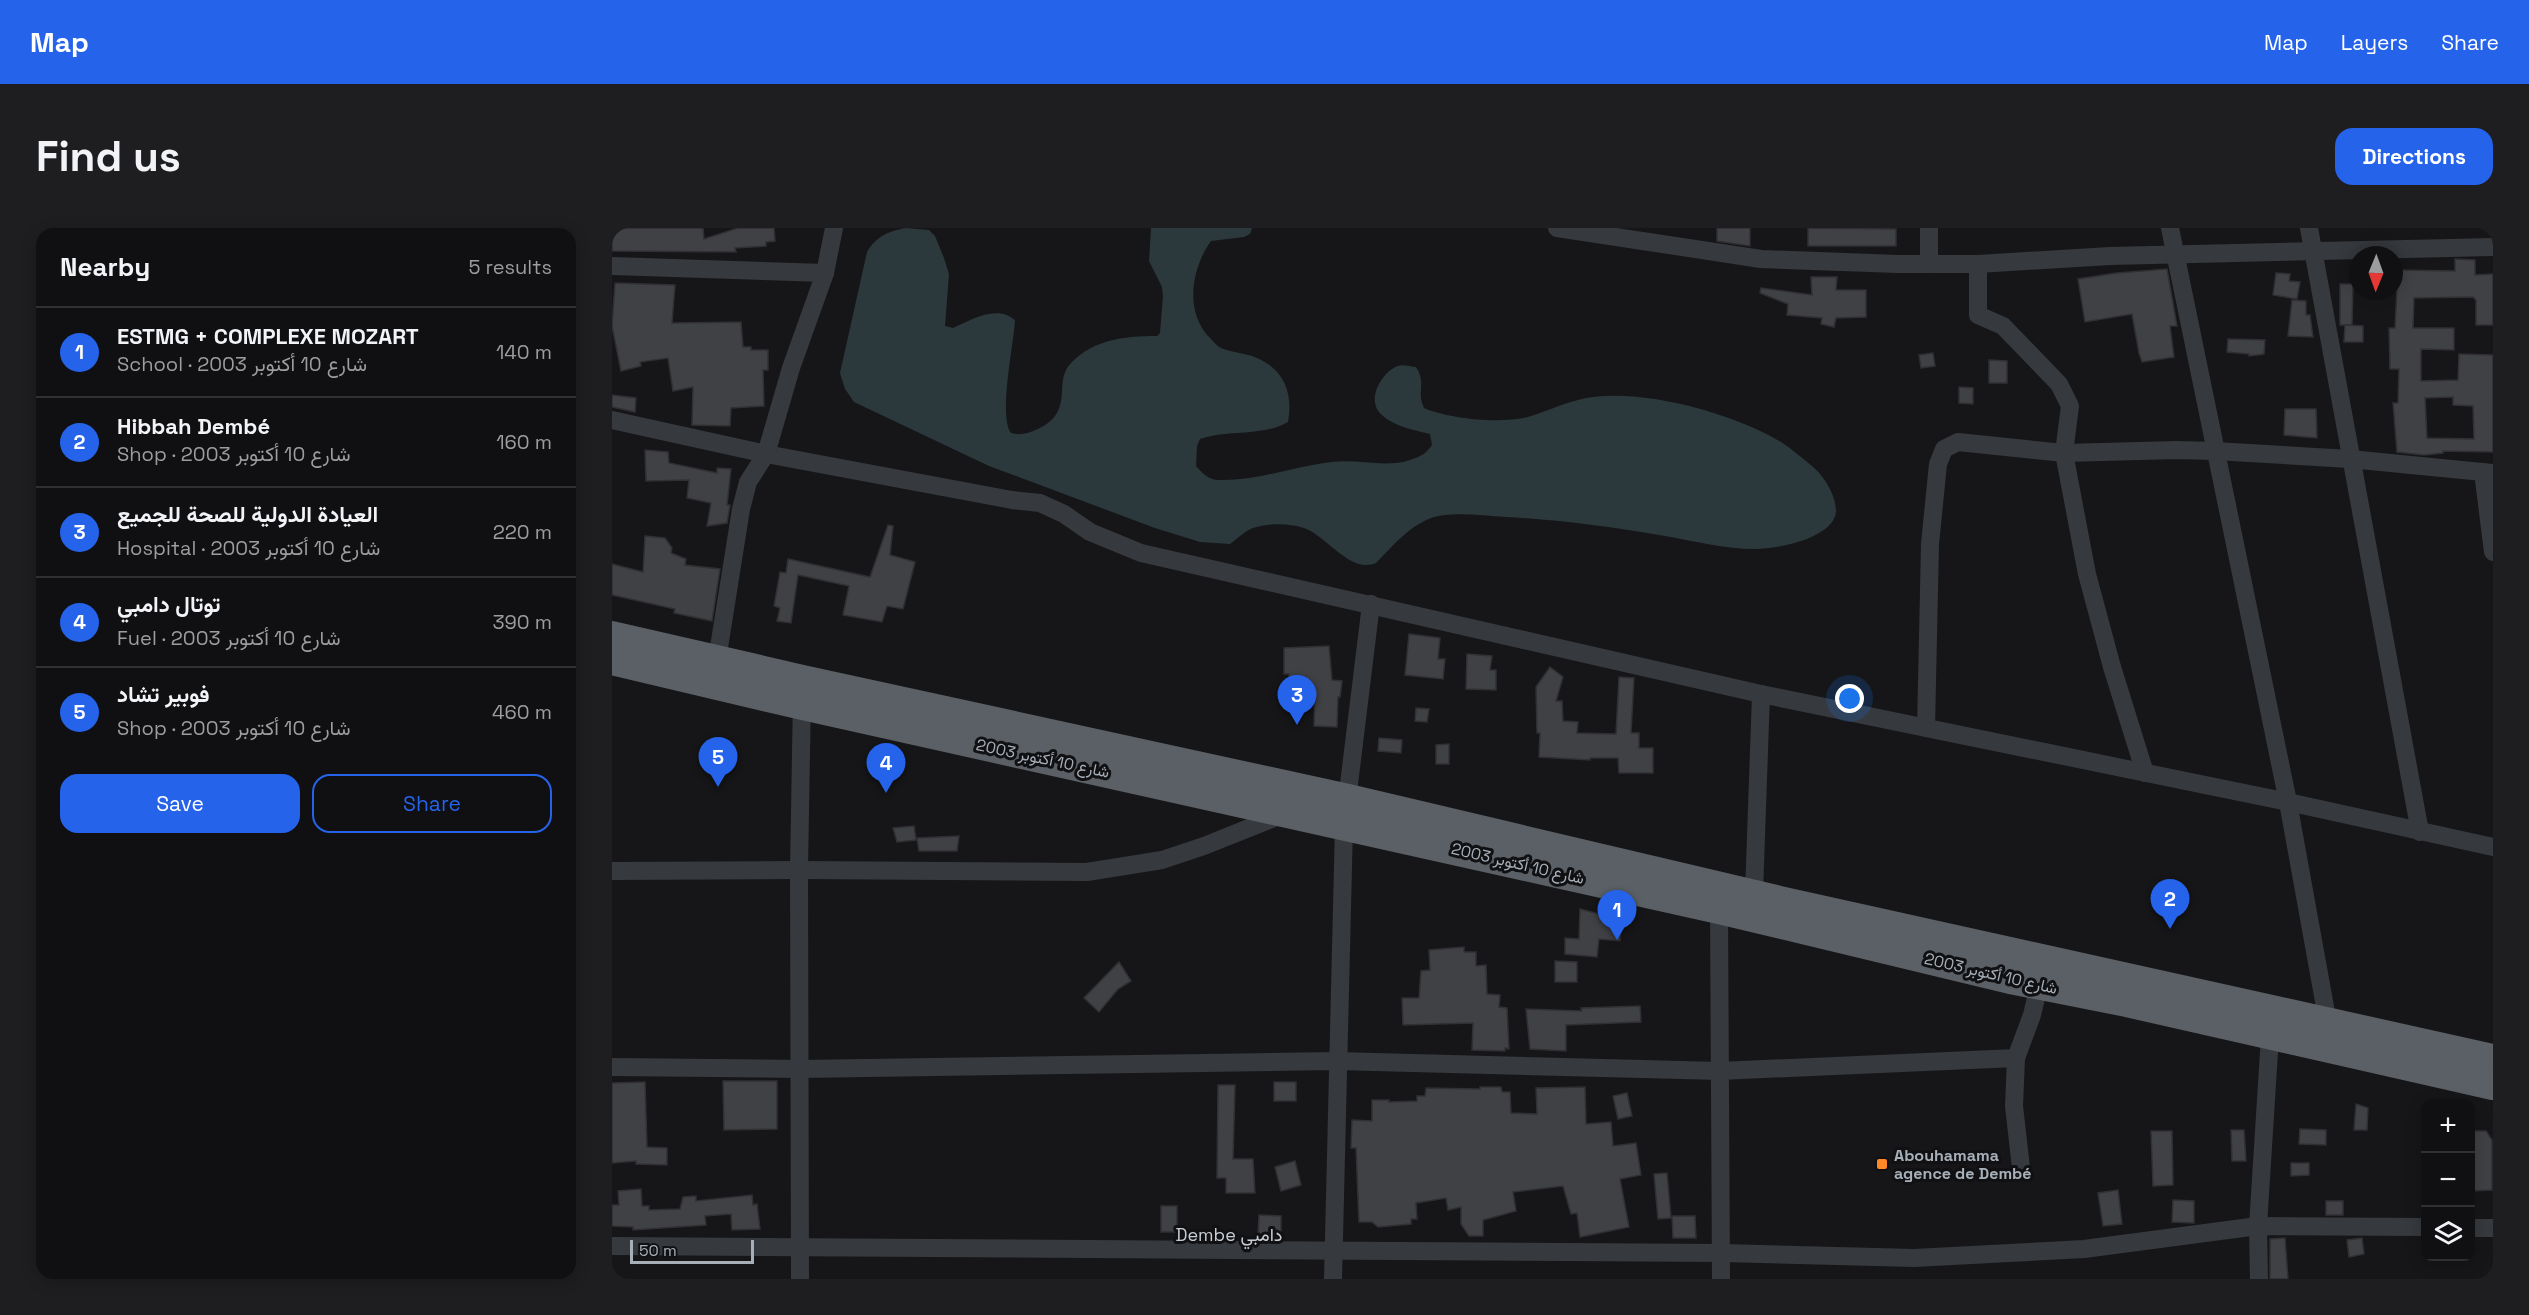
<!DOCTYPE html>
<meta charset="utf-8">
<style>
:root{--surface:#101012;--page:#1e1e20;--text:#f1f3f6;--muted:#9c9d9f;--line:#303032;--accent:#2563eb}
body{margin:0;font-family:"Space Grotesk",Vazirmatn,sans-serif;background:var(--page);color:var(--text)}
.controls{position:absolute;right:18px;bottom:18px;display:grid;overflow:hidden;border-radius:12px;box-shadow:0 3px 15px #0003}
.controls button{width:54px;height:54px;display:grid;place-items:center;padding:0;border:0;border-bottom:2px solid var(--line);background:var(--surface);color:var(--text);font:30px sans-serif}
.compass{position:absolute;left:1737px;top:18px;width:54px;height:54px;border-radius:50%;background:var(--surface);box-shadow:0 3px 15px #0003;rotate:181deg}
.scale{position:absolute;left:18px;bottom:15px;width:124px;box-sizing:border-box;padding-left:6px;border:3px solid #a7b0b9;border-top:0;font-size:16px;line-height:21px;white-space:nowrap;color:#a7b0b9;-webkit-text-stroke:4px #111113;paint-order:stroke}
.you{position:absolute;left:1238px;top:471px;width:21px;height:21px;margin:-15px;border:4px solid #fff;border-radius:50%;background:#1a73e8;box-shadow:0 0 0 9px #1a73e833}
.badge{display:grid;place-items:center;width:39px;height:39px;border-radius:50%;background:var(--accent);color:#fff;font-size:20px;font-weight:700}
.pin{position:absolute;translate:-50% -50px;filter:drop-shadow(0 2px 3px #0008)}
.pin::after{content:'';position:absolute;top:32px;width:21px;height:18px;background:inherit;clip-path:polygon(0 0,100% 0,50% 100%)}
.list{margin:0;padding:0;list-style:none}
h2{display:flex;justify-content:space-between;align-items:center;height:78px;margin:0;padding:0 24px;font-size:26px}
h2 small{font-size:20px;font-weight:400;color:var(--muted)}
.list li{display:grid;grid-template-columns:39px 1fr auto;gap:18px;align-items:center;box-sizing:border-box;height:90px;padding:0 24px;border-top:2px solid var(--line)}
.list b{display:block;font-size:22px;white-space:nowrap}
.list p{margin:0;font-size:20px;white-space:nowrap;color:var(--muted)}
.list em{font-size:20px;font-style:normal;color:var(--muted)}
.actions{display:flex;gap:12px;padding:18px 24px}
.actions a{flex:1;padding:14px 0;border:2px solid var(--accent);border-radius:18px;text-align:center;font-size:21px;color:var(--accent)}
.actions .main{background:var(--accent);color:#fff}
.icon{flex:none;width:33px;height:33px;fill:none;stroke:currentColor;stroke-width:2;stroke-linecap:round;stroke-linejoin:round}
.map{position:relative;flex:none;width:1881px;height:1051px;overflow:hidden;border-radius:18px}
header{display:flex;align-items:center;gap:36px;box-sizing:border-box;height:84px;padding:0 30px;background:var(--accent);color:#fff}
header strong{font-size:28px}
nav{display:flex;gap:33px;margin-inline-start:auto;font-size:21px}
.intro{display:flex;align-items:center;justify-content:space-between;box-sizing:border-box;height:144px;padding:0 36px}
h1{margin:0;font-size:42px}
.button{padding:15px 27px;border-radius:18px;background:var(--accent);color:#fff;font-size:21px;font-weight:700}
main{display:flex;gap:36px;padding:0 36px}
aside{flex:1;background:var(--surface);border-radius:18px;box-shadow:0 3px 15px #0003}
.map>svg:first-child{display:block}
.water{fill:#2b393d}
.building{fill:#404145;stroke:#303034;stroke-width:1.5;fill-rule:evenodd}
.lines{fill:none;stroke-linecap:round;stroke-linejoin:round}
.minor{stroke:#36393d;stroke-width:18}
.trunk{stroke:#5a6065;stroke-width:30}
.poi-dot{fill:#ff8827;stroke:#111113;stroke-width:2}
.labels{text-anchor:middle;stroke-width:6;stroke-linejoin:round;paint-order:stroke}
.street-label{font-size:16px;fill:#a7b0b9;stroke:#111113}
.poi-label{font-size:16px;font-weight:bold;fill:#a7b0b9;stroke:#111113;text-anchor:start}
.neighbourhood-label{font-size:18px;fill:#c8ced5;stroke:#111113}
</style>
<header>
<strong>Map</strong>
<nav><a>Map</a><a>Layers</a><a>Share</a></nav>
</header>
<div class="intro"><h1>Find us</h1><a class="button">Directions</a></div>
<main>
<aside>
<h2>Nearby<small>5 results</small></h2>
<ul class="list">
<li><span class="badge">1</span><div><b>ESTMG + COMPLEXE MOZART</b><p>School · شارع 10 أكتوبر 2003</p></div><em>140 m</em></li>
<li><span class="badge">2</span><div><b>Hibbah Dembé</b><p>Shop · شارع 10 أكتوبر 2003</p></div><em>160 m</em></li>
<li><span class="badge">3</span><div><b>العيادة الدولية للصحة للجميع</b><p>Hospital · شارع 10 أكتوبر 2003</p></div><em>220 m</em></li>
<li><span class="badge">4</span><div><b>توتال دامبي</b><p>Fuel · شارع 10 أكتوبر 2003</p></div><em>390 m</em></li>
<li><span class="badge">5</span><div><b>فوبير تشاد</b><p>Shop · شارع 10 أكتوبر 2003</p></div><em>460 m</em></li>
</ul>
<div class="actions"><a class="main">Save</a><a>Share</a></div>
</aside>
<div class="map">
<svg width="1881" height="1051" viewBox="0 0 1881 1051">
<rect width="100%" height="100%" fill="#161618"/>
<!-- water -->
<path class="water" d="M 294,0 L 317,2 L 323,8 L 332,30 L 337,46 L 333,98 L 341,100 C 359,92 384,76 403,92 C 402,115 386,189 399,205 C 408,208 417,205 426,201 C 464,183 440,155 459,135 C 482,111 514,108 545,108 L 548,105 L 551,68 L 550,59 L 537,33 L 539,0 L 640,0 L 638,6 L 632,9 L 599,13 C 579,41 572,85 599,111 C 602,114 605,118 609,120 C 621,125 634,125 645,130 C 673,142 681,166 676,194 C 650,209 617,201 588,211 L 585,218 L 584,238 C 591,246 597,252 607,252 C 645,253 683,238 720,234 C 746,231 774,240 798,232 C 808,229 815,225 820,217 L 818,206 C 802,202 779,198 767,184 C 755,169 771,143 786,138 C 791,136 799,139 804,139 C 815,156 804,163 812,180 C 838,191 888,196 916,189 C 933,184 949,176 966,172 C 1022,157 1121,185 1169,214 C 1180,221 1190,230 1200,238 C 1212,248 1224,267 1224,283 C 1223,310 1165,321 1143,321 C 1113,321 1082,313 1053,308 C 1000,299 948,292 895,289 C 875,288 853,285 833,287 C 803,290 784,315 764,335 C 738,346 715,308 692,300 C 677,295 655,295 641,300 C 633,303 625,311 618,316 L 588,314 L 543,300 L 377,238 L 242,174 L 233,161 L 228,145 L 255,24 C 264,8 277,3 294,0 Z"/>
<!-- building -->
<g class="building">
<path d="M 0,0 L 91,0 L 92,11 L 126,0 L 162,0 L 163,13 L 154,14 L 154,18 L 123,20 L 124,24 L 0,23 Z"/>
<path d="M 1105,0 L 1138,0 L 1138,18 L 1105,13 Z"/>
<path d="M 1196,0 L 1284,1 L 1284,18 L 1196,18 Z"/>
<path d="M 1843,31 L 1863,32 L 1863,47 L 1881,46 L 1881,97 L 1864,97 L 1864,72 L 1861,69 L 1802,70 L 1801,100 L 1842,100 L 1842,122 L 1809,121 L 1809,153 L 1846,152 L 1847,126 L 1881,127 L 1881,224 L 1831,223 L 1831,225 L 1812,227 L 1785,224 L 1781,175 L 1786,175 L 1787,141 L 1778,141 L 1777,100 L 1783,100 L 1786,42 L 1843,43 ZM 1841,169 L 1841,177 L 1861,178 L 1862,211 L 1815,210 L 1813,170 Z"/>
<path d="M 1555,41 L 1565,98 L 1558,98 L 1562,129 L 1530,134 L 1527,125 L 1520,86 L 1473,94 L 1466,51 L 1505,45 Z"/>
<path d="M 1664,45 L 1678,46 L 1677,53 L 1688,54 L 1685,71 L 1661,67 Z"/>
<path d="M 1199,49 L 1225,49 L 1224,62 L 1254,62 L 1254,89 L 1224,90 L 1222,99 L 1209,96 L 1210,90 L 1175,87 L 1176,76 L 1148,65 L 1149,60 L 1200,67 Z"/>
<path d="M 3,55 L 63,57 L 60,95 L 129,94 L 131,119 L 139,119 L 139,122 L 156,122 L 156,142 L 151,142 L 152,178 L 119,180 L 118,198 L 80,197 L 81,159 L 61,163 L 56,130 L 28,134 L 29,138 L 9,143 L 0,98 Z"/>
<path d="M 1728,56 L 1741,56 L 1740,97 L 1728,97 Z"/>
<path d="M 1680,72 L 1694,73 L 1694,87 L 1698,87 L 1701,109 L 1676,108 Z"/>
<path d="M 1733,97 L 1751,98 L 1751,114 L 1732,114 Z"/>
<path d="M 1616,111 L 1653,112 L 1652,126 L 1637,128 L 1637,126 L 1615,124 Z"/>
<path d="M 1321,125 L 1323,138 L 1309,140 L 1307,127 Z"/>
<path d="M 1377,132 L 1395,133 L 1395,155 L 1377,155 Z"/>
<path d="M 1347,159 L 1361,160 L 1361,176 L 1347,175 Z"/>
<path d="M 0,167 L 24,170 L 23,184 L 0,179 Z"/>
<path d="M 1673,181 L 1704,181 L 1705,210 L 1672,207 Z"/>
<path d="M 33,222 L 56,224 L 57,235 L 105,245 L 105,240 L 119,241 L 115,277 L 118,277 L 115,295 L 95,298 L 99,275 L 75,270 L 77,252 L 34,253 Z"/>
<path d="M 276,297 L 281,298 L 278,327 L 303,334 L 291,381 L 275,378 L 270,394 L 231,387 L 237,358 L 186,347 L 179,395 L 165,393 L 168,380 L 162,378 L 168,344 L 174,345 L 176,331 L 258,349 Z"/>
<path d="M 33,308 L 53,310 L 60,320 L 59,325 L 74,331 L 73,337 L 108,341 L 100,393 L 62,385 L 63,381 L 0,367 L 0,336 L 31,344 Z"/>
<path d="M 797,406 L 828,410 L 826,431 L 833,431 L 831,451 L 793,447 Z"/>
<path d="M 717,418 L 720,452 L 730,453 L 728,469 L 726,469 L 725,499 L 702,498 L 703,462 L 676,459 L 677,446 L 672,446 L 672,420 Z"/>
<path d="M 855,426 L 880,428 L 878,442 L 884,442 L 884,462 L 854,461 Z"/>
<path d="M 938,439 L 951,449 L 944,473 L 950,473 L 951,493 L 966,494 L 965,505 L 1004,506 L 1007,449 L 1022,450 L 1019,505 L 1027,505 L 1027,520 L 1041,520 L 1041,545 L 1007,545 L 1006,530 L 978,530 L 978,532 L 927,529 L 928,505 L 925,505 L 924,459 Z"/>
<path d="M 804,480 L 817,481 L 815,494 L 803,493 Z"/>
<path d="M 767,510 L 790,512 L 789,525 L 766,523 Z"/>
<path d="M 837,516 L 837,536 L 824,536 L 824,517 Z"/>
<path d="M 302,598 L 304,612 L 285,614 L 281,600 Z"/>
<path d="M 347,608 L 345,623 L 307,623 L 305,610 Z"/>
<path d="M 968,681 L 1010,692 L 1008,713 L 987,711 L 985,729 L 953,726 L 953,710 L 967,711 Z"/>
<path d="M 852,719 L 852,724 L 864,724 L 864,738 L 874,737 L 875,766 L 888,767 L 887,779 L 895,780 L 897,821 L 893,820 L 893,823 L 860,822 L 861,795 L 791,797 L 790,770 L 807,770 L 809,743 L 818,742 L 817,722 Z"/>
<path d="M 943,733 L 965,734 L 965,754 L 943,754 Z"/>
<path d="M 507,734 L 519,753 L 506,761 L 487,784 L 472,770 Z"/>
<path d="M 1028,778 L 1029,794 L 954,797 L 954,823 L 918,821 L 914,781 L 970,783 L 969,780 Z"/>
<path d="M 111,853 L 165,853 L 165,901 L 112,902 Z"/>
<path d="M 33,854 L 35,919 L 55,920 L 55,937 L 24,936 L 24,933 L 0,935 L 0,855 Z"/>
<rect x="662" y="854" width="22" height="19"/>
<path d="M 606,857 L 623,857 L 621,931 L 641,931 L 643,965 L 614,965 L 614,950 L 605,950 Z"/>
<path d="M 868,859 L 889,859 L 890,864 L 898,864 L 899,885 L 925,886 L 924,860 L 973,859 L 974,896 L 999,894 L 1001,918 L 1024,915 L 1029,947 L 1008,951 L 1017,999 L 968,1009 L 965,985 L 959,986 L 951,958 L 901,964 L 904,983 L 871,992 L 871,1008 L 857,1008 L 849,996 L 849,979 L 836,982 L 834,970 L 804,975 L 805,991 L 799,991 L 799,996 L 766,999 L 760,994 L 747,994 L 744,920 L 739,920 L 740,892 L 760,893 L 760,872 L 777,872 L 777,874 L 805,873 L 805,868 L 813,868 L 814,860 L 868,861 Z"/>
<path d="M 1015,865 L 1020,888 L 1006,891 L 1001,868 Z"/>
<path d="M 1744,876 L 1756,880 L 1755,902 L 1742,902 Z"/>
<path d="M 1688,901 L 1714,902 L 1714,917 L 1687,916 Z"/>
<path d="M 1619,902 L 1632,902 L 1634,933 L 1620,933 Z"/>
<path d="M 1539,903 L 1560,903 L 1561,957 L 1541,958 Z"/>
<path d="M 1858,903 L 1874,903 L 1880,912 L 1880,962 L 1858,963 Z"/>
<path d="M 683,933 L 689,957 L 669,963 L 663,939 Z"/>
<path d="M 1679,935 L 1697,935 L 1697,947 L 1679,948 Z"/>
<path d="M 1055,945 L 1059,990 L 1046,991 L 1042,946 Z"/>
<path d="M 29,961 L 30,978 L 37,978 L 37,982 L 68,981 L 71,969 L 84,968 L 84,973 L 140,967 L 141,977 L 145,976 L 148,1001 L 120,1002 L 119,986 L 93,988 L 94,997 L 21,1002 L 21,999 L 0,998 L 0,977 L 7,977 L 6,963 Z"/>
<path d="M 1506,962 L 1510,996 L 1491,998 L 1486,965 Z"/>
<path d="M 1561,972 L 1582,973 L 1582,995 L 1560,994 Z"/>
<rect x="1714" y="973" width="17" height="14"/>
<rect x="549" y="978" width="16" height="26"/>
<path d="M 647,987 L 669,988 L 669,1008 L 646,1007 Z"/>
<path d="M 1060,988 L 1083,988 L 1084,1010 L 1061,1010 Z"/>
<path d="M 1673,1010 L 1676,1051 L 1658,1051 L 1658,1011 Z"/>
<path d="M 1750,1010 L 1752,1026 L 1737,1029 L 1735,1012 Z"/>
</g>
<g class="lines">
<!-- minor -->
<g class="minor">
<path d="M 945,0 L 1149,31 L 1286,36 L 1366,36 L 1498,28 L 1881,19"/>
<path d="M 1317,0 L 1317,36"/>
<path d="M 1558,0 L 1676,574 L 1717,801"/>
<path d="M 1697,0 L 1808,604"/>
<path d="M 1366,36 L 1366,87 L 1391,98 L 1447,156 L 1458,178 L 1452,225 L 1475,346 L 1500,439 L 1533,545"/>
<path d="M 0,38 L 213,45"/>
<path d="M 0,192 L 154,226 L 400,272 L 428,275 L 452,286 L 478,304 L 529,325 L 1149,466 L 1676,574 L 1881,619"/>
<path d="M 1871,244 L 1881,324"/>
<path d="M 105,432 L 129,281 L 136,254 L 154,226 L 179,140 L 213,45 L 222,0"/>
<path d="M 1314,500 L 1318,316 L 1326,236 L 1332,221 L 1346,214 L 1452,225 L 1565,222 L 1603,223 L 1738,231 L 1881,245"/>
<path d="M 0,643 L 187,642 L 475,644 L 550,632 L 592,618 L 672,586"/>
<path d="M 1142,665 L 1149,466"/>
<path d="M 1107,681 L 1109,1051"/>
<path d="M 1404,830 L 1402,878 L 1409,940"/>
<path d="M 0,839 L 188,841 L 725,833 L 1108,843 L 1404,830 L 1420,787 L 1429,749"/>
<path d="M 1858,1000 L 1881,1000"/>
<path d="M 0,1018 L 1110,1025 L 1302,1030 L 1472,1021 L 1646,998 L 1814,999"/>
<path d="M 188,1051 L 187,642 L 190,468"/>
<path d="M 721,1051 L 732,597 L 759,376"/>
<path d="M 1647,1051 L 1646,998 L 1658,808"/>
</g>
<!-- trunk -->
<g class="trunk">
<path d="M 0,408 L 191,452 L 736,571 L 1168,673 L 1881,831"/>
<path d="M 0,432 L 190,477 L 1107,681 L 1398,751 L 1515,774 L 1881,857"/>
</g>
</g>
<!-- markers -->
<rect class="poi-dot" x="1264" y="930" width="12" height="12" rx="3"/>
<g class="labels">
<!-- street labels -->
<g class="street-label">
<text transform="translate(431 530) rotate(12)" y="6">شارع 10 أكتوبر 2003</text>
<text transform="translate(906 635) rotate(13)" y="6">شارع 10 أكتوبر 2003</text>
<text transform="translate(1379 745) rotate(13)" y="6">شارع 10 أكتوبر 2003</text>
</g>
<!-- poi labels -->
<g class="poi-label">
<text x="1282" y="933">Abouhamama<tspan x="1282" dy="18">agence de Dembé</tspan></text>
</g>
<!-- neighbourhood labels -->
<g class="neighbourhood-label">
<text x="617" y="1013">Dembe دامبي</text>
</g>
</g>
</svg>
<div class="controls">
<button>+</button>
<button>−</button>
<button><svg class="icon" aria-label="layers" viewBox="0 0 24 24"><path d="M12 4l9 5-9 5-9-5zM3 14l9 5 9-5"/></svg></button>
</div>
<svg class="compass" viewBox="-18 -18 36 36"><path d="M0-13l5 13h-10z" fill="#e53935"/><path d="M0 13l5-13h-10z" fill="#9c9d9f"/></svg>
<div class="scale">50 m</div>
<div class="you"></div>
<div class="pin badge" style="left:1005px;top:712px">1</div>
<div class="pin badge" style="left:1558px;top:701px">2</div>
<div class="pin badge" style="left:685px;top:497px">3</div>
<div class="pin badge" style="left:274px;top:565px">4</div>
<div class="pin badge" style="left:106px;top:559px">5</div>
</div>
</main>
